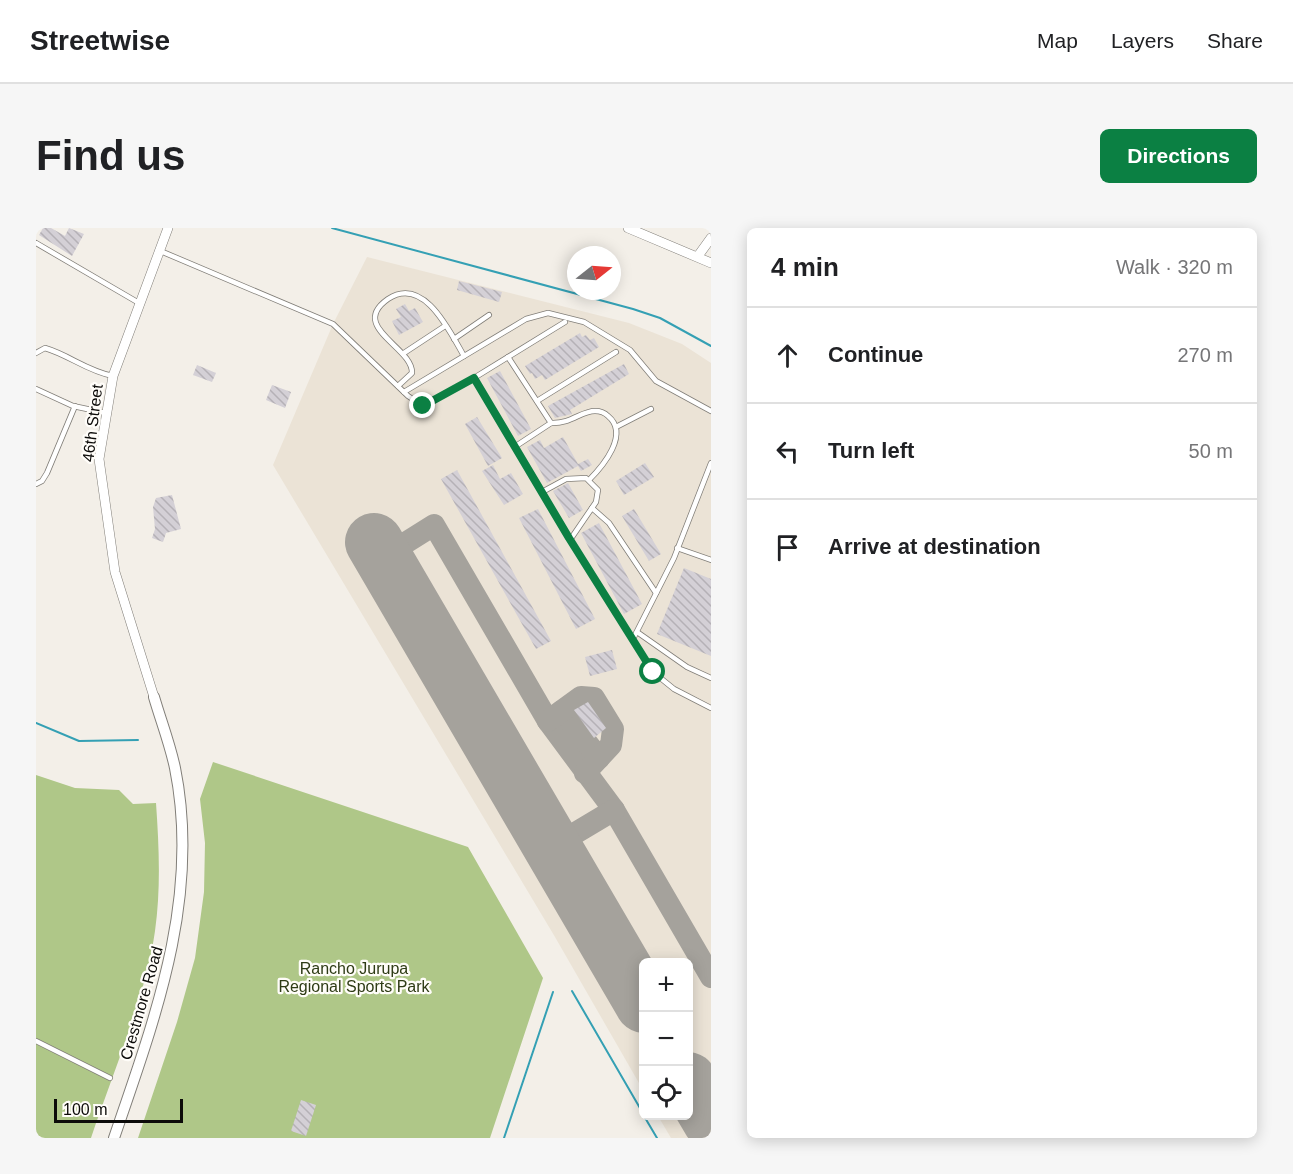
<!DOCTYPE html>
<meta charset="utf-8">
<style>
:root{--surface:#fff;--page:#f6f6f6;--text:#202124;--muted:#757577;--line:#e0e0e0;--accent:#0b8043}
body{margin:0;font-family:Arial,sans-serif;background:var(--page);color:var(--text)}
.controls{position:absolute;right:18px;bottom:18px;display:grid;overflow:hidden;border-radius:9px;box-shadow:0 3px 15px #0003}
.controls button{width:54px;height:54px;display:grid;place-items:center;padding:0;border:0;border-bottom:2px solid var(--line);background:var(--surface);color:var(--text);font:30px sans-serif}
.compass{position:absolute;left:531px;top:18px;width:54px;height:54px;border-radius:50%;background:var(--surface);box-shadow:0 3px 15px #0003;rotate:73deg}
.scale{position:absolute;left:18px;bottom:15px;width:129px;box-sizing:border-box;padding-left:6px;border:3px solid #0c0b09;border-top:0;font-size:16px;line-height:21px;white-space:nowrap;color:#0c0b09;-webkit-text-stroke:4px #fffdf9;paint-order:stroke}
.stop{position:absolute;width:18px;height:18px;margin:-14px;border:4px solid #0b8043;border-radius:50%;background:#fff}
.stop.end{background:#0b8043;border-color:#fff;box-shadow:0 2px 6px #0008}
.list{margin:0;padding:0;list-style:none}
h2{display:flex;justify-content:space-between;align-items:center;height:78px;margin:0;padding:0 24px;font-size:26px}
h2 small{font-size:20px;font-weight:400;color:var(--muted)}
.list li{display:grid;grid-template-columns:39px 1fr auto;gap:18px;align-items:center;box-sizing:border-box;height:96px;padding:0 24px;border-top:2px solid var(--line)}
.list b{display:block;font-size:22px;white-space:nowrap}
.list em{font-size:20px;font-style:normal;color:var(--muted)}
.icon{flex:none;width:33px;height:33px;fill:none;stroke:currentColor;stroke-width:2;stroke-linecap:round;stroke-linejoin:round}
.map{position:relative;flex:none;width:675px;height:910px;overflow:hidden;border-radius:9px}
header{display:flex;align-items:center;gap:36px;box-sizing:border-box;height:84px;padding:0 30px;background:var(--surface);border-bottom:2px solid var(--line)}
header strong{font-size:28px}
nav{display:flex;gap:33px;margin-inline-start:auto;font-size:21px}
.intro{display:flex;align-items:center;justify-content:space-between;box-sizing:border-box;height:144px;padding:0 36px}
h1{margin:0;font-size:42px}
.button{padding:15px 27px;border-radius:9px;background:var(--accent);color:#fff;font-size:21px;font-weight:700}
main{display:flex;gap:36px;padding:0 36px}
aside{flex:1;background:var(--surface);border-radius:9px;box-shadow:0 3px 15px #0003}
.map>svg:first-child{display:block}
.built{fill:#ebe3d6}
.green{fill:#afc788}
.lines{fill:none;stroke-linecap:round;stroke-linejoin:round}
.stream{stroke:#34a0b4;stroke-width:2}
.taxiway{stroke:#a5a29c;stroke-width:22}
.runway{stroke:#a5a29c;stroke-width:58}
.building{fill:url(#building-back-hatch)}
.service-casing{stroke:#817e78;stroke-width:6}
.minor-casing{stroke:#817e78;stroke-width:10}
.tertiary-casing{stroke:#817e78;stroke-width:12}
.service{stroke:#fff;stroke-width:4.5}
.minor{stroke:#fff;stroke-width:9}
.tertiary{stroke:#fff;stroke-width:10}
.route{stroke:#0b8043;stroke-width:8}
.labels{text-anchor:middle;stroke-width:4.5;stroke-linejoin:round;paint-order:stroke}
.street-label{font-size:16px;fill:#0c0b09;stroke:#fffdf9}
.park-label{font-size:16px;fill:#2e3b15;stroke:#fffdf9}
</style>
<header>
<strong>Streetwise</strong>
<nav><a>Map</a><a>Layers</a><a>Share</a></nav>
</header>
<div class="intro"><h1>Find us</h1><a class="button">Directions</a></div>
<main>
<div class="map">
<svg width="675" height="910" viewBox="0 0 675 910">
<defs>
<pattern id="building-back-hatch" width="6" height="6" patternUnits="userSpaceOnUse" patternTransform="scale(1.5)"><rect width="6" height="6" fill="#d4d0d6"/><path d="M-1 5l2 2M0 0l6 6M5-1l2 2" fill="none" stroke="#b5b1b6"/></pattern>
</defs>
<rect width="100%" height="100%" fill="#f3efe8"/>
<!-- built -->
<path class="built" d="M 331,29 L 593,95 L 646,116 L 675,135 L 675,910 L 635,910 L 622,888 L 652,888 L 652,734 L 608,734 L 607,862 L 519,709 L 237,237 L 297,96 Z"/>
<!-- green -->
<g class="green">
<path d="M 177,534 L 432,619 L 507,750 L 454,910 L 102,910 L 141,794 L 159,730 L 168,664 L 169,615 L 164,571 Z"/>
<path d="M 0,547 L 39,560 L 83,562 L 97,576 L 120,575 C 123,618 125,660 119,703 C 110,768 76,847 55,910 L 0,910 Z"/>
</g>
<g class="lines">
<!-- stream -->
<g class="stream">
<path d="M 296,0 L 597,81 L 624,90 L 675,118"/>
<path d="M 0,495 L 43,513 L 102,512"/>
<path d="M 536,763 L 608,887"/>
<path d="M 608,888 L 621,910"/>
<path d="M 468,910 L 517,764"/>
</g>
<!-- taxiway -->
<g class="taxiway">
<path d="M 347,329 L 398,297 L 512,493 L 578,582 L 675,749"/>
<path d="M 526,483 L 563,530"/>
<path d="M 512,493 L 545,469 L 558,470 L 577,501 L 575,517 L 549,545"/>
<path d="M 516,619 L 578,582"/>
</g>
<!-- runway -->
<g class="runway">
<path d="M 338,314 L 608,776"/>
<path d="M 652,853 L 675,892"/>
</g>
</g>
<!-- building -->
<g class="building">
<path d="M 7,0 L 15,0 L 29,8 L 33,0 L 48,6 L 36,28 L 3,7 Z"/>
<path d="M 423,53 L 466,64 L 463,74 L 421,62 Z"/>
<path d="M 369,76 L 373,83 L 379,80 L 387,94 L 363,107 L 356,93 L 365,89 L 360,81 Z"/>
<path d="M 544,105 L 546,109 L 550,107 L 554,112 L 558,110 L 563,119 L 509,152 L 506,147 L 499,151 L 496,145 L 494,146 L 489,138 Z"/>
<path d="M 588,136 L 593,146 L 534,182 L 536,186 L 519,190 L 512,178 Z"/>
<path d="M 161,137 L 180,145 L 176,154 L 157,147 Z"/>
<path d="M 464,143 L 495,201 L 482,208 L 451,150 Z"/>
<path d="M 236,157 L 255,164 L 249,180 L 230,172 Z"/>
<path d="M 441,189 L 466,230 L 452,238 L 429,196 Z"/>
<path d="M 527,209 L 542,236 L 552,231 L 556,237 L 545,243 L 542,238 L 511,255 L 491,219 L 504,212 L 508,220 Z"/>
<path d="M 609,235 L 618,249 L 588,267 L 580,253 Z"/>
<path d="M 457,237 L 464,251 L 475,245 L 487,266 L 468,277 L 446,243 Z"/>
<path d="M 421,242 L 515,413 L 500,421 L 405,251 Z"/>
<path d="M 532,255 L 547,282 L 533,290 L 517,263 Z"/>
<path d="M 136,267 L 145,301 L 130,305 L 127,314 L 116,310 L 119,301 L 117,279 L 120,270 Z"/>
<path d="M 502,281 L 559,391 L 540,401 L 483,290 Z"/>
<path d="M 598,281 L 625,326 L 613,333 L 586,288 Z"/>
<path d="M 563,295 L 606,376 L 588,386 L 545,305 Z"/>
<path d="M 648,340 L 675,351 L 675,428 L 621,406 Z"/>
<path d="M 576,422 L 581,441 L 554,448 L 549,429 Z"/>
<path d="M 552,474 L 570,500 L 558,510 L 538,482 Z"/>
<path d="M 265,872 L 280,877 L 270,908 L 255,903 Z"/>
</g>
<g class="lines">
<!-- service casing -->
<g class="service-casing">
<g id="service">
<path d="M 0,15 L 103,75"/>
<path d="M 122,22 L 297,96 L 372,168 L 387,178 L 438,150 L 533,310 L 617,444 L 638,461 L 675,480"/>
<path d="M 418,111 L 453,87"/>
<path d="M 0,125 L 9,120 C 33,127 51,143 77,148"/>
<path d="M 368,125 L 409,98"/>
<path d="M 472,129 L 515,195 L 480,218"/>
<path d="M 438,150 L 529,94"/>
<path d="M 362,158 L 376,145 C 377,119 312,99 352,71 C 388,47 414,104 428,128"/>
<path d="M 0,161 L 37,178 L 70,185"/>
<path d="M 368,164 L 490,91 L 512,85 L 548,94 L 594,122 L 620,153 L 675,183"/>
<path d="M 501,173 L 580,124"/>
<path d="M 515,195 C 535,196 545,183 559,183 C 564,183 569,185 572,188 C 594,206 567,238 553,252"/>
<path d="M 580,199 L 615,181"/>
<path d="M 0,256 L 6,253 L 11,245 L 39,178"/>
<path d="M 506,264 L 530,251 L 550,250 L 562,262 L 560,274 L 534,312"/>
<path d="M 556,280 L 573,295 L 620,365"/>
<path d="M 641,320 L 675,332"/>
<path d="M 601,404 L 651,439 L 675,450"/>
<path d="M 597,411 L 638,330 L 675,235"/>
<path d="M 0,813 L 74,850"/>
</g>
</g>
<!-- minor casing -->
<g class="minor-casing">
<g id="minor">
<path d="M 592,0 L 675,35"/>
<path d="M 662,28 L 675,10"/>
<path d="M 118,469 L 79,344 L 63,231 L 77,148 L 132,0"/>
</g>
</g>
<!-- tertiary casing -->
<g class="tertiary-casing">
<path id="tertiary" d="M 78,910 C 119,790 165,669 139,540 C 134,516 125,493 118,469"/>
</g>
<!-- service -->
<use href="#service" class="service"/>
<!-- minor -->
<use href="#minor" class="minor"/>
<!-- tertiary -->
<use href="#tertiary" class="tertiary"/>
</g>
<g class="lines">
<!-- route -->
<path class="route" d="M 387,178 L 438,150 L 533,310 L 617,444"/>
</g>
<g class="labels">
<!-- street labels -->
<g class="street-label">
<text transform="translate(56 195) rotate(-83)" y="6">46th Street</text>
<text transform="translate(105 775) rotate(-74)" y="6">Crestmore Road</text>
</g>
<!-- park labels -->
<g class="park-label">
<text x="318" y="746">Rancho Jurupa<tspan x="318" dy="18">Regional Sports Park</tspan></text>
</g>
</g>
</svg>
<div class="controls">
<button>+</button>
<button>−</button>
<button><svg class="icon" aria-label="locate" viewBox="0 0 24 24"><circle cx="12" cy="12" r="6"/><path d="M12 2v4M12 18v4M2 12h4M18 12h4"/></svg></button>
</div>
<svg class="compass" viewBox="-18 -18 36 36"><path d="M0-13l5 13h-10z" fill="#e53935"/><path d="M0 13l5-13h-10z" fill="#757577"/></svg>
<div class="scale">100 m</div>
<div class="stop" style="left:617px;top:444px"></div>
<div class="stop end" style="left:387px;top:178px"></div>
</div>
<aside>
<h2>4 min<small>Walk · 320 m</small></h2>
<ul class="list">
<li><svg class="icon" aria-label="ahead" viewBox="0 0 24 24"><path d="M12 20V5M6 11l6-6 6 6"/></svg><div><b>Continue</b></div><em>270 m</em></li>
<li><svg class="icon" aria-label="left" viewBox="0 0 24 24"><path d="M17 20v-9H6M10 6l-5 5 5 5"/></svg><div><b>Turn left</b></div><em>50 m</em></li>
<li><svg class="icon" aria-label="arrive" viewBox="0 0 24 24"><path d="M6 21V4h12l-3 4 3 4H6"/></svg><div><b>Arrive at destination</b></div></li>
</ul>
</aside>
</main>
